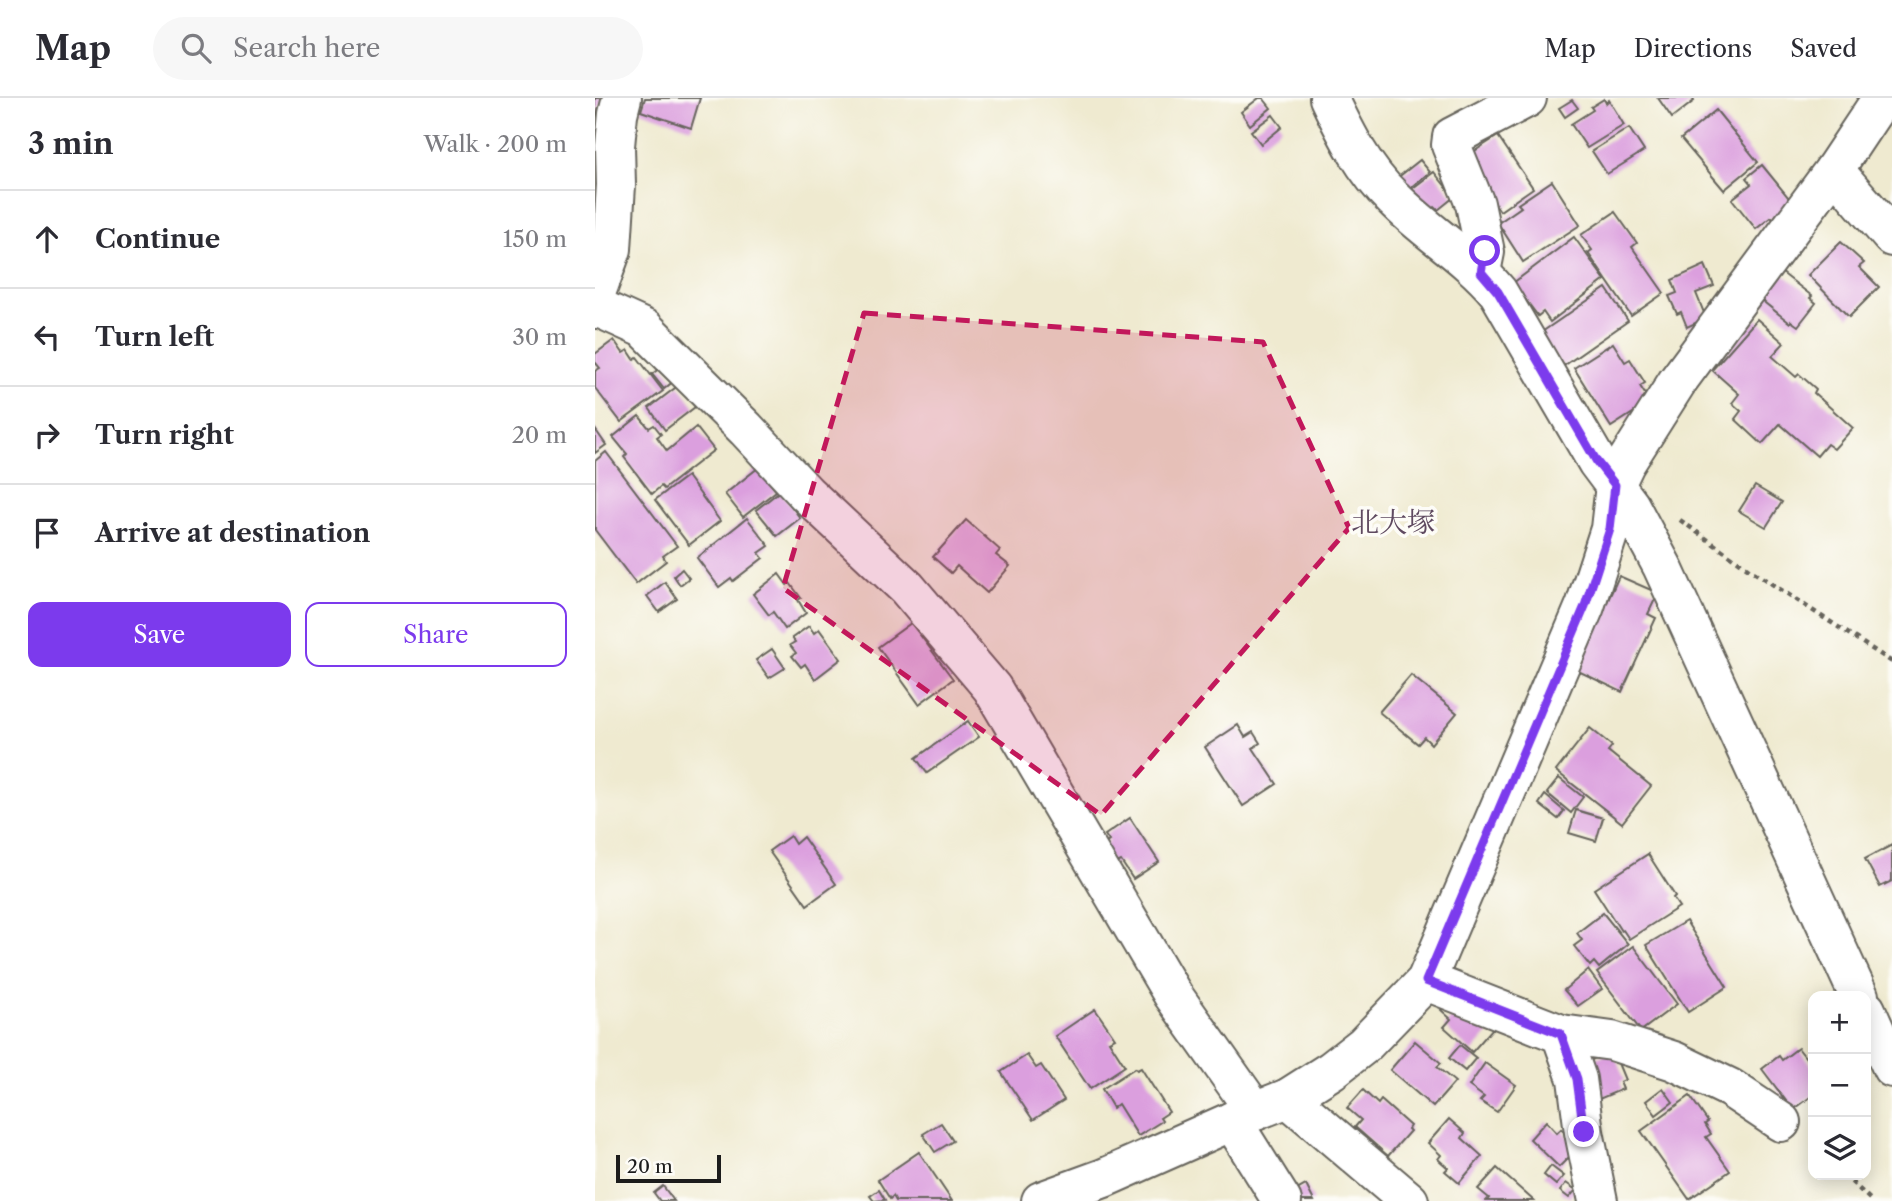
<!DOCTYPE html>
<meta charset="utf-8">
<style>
:root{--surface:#fff;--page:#f7f7f7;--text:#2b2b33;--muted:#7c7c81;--line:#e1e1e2;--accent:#7c3aed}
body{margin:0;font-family:"Libre Caslon Text","Noto Serif JP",serif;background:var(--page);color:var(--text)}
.controls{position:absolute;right:21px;bottom:21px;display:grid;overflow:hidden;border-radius:14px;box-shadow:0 4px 18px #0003}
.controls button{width:63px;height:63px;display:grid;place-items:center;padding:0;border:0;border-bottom:2px solid var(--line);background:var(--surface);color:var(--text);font:35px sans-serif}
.scale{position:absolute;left:21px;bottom:18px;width:105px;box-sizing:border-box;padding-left:7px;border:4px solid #1c1c1c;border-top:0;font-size:19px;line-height:24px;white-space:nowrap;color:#1c1c1c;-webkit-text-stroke:5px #fdfcf7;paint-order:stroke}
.stop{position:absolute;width:21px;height:21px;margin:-16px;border:5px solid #7c3aed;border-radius:50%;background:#fff}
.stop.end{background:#7c3aed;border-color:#fff;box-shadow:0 2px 7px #0008}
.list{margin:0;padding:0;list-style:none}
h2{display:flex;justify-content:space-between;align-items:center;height:91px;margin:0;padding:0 28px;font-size:30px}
h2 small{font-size:23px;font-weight:400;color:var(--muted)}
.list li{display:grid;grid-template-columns:46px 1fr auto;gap:21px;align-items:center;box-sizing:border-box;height:98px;padding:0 28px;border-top:2px solid var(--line)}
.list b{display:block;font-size:26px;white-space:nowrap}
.list em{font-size:23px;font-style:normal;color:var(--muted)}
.actions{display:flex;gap:14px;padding:21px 28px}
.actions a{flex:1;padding:16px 0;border:2px solid var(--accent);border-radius:14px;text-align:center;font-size:24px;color:var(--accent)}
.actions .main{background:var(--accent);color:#fff}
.icon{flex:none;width:38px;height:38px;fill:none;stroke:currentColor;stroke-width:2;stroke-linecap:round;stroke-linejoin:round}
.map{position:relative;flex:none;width:1297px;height:1103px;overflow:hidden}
header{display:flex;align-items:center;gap:42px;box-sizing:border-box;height:98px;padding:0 35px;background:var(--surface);border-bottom:2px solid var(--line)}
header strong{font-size:33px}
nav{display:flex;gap:38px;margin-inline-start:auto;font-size:24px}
.search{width:490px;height:63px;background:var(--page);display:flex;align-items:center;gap:18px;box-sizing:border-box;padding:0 24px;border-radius:38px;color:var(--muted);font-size:26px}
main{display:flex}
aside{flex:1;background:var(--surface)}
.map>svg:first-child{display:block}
.building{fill:#db9fde}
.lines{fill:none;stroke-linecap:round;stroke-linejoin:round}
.minor-casing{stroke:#66645b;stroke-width:42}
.path{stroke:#66645b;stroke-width:4.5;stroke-dasharray:5 5;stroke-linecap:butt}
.minor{stroke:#fff;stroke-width:38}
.route{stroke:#7c3aed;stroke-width:9}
.marked{fill:#c2185b;fill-opacity:0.2;stroke:#c2185b;stroke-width:5;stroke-dasharray:14 9;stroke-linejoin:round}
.labels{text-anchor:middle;stroke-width:7;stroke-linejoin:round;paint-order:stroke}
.quarter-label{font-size:28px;fill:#5f4a60;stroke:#fdfcf7}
</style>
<header>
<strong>Map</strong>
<div class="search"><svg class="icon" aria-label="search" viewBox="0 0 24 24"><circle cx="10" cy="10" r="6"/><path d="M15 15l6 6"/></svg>Search here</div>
<nav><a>Map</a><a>Directions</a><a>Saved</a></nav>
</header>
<main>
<aside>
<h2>3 min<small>Walk · 200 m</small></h2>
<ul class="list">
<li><svg class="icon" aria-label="ahead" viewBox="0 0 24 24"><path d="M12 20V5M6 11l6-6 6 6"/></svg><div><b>Continue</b></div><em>150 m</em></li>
<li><svg class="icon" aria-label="left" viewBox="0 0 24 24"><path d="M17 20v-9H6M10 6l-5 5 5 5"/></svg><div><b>Turn left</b></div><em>30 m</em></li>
<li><svg class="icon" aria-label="right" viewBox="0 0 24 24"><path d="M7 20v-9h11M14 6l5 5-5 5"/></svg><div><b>Turn right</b></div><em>20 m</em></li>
<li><svg class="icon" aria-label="arrive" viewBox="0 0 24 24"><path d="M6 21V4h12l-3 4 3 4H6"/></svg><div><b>Arrive at destination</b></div></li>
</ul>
<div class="actions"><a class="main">Save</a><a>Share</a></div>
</aside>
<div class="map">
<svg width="1297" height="1103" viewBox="0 0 1297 1103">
<rect width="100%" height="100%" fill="#fdfcf7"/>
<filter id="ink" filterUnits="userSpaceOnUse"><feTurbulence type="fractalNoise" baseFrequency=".0143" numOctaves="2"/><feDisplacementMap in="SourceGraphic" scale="14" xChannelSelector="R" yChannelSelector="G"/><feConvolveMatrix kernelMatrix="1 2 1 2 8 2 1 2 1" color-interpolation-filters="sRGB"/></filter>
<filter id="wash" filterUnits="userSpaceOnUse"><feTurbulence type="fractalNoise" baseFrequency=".00686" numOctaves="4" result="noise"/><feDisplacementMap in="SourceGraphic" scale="28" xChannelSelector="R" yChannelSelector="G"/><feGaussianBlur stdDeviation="1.57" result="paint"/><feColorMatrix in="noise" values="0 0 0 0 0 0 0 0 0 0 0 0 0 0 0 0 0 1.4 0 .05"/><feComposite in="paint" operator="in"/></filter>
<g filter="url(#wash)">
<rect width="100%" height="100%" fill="#efead0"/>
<g id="blocks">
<!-- building -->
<g class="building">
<path d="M 0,0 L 8,0 L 0,20 Z"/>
<path d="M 50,0 L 105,0 L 96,30 L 46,13 Z"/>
<path d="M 664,0 L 668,0 L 676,10 L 655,27 L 646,14 Z"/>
<path d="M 1063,0 L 1097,0 L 1099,3 L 1077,20 Z"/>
<path d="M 1009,1 L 1011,5 L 1014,2 L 1029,27 L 992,50 L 976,26 L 998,12 L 996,9 Z"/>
<path d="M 977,2 L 983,10 L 970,19 L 964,10 Z"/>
<path d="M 1121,12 L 1163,64 L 1129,92 L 1086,41 Z"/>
<path d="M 678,17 L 687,29 L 666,46 L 656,33 Z"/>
<path d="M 1034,30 L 1049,53 L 1012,76 L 997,53 Z"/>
<path d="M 903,38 L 938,90 L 905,113 L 869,60 Z"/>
<path d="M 825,62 L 835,74 L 811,93 L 801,81 Z"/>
<path d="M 1167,67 L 1198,105 L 1178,121 L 1176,119 L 1161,131 L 1137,101 L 1156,86 L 1151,80 Z"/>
<path d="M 839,74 L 859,99 L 843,112 L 840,109 L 832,116 L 814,93 Z"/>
<path d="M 957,83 L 985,127 L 928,164 L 903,125 L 926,109 L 923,106 Z"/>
<path d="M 1020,114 L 1042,145 L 1037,149 L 1069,195 L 1036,218 L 993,155 L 997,152 L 986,137 Z"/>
<path d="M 979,139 L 1010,182 L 955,224 L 948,214 L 943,218 L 918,185 Z"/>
<path d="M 1246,144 L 1269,165 L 1264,169 L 1284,189 L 1254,219 L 1213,177 Z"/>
<path d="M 1110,167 L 1119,188 L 1101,195 L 1111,220 L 1092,229 L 1086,214 L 1082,216 L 1074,198 L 1082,195 L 1077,182 Z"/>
<path d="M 1186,174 L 1217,198 L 1215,200 L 1221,205 L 1203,228 L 1196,223 L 1195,225 L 1165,201 Z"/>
<path d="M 1011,190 L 1033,223 L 967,269 L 944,236 Z"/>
<path d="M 1162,221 L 1189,245 L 1177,258 L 1201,279 L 1204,276 L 1221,291 L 1219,295 L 1258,330 L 1239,351 L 1232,346 L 1222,358 L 1185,326 L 1167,346 L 1140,321 L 1146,313 L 1137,305 L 1144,296 L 1117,272 Z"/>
<path d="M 19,242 L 28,255 L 33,252 L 39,261 L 42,259 L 68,293 L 26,324 L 0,290 L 0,273 L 5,270 L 0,264 L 0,256 Z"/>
<path d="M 1018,245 L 1030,264 L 1035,261 L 1050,285 L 1045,288 L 1055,304 L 1016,329 L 979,270 Z"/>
<path d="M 68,268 L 80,282 L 69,291 L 57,276 Z"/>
<path d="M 84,287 L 100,309 L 70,332 L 54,310 Z"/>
<path d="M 44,318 L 54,330 L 59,327 L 66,336 L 62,339 L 72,353 L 101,329 L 119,352 L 69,391 L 66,388 L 57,396 L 29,359 L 32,356 L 18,339 Z"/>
<path d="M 0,331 L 11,347 L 0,355 Z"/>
<path d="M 11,354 L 82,448 L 68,458 L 71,463 L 41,486 L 0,432 L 0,363 Z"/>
<path d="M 163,370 L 181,393 L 148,419 L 130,396 Z"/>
<path d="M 92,378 L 125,423 L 94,447 L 60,402 Z"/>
<path d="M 1160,388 L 1187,404 L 1171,429 L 1144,413 Z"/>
<path d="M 185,393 L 205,420 L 182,438 L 161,412 Z"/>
<path d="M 152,420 L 174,448 L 164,455 L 168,460 L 138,483 L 136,480 L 124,489 L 102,460 Z"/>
<path d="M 371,422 L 405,452 L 401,457 L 415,468 L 392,495 L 362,468 L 356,475 L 338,459 Z"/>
<path d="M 87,471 L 94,480 L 85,487 L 79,478 Z"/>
<path d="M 184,476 L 192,487 L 195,485 L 206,500 L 203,502 L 211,515 L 190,531 L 178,514 L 174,517 L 158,496 Z"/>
<path d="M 1024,478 L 1063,495 L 1053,516 L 1061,520 L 1027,594 L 981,572 Z"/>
<path d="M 70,484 L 82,501 L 64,514 L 52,498 Z"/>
<path d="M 316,525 L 358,581 L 324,606 L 283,549 Z"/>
<path d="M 214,528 L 219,535 L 224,531 L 246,561 L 220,581 L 210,566 L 206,569 L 197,558 L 201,555 L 195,547 L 200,544 L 197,540 Z"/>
<path d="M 177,551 L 190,570 L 174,580 L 161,562 Z"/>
<path d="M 816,577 L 862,615 L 836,646 L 829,639 L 823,646 L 784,614 Z"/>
<path d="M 373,623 L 384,639 L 332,675 L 321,660 Z"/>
<path d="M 643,627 L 650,639 L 658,634 L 665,645 L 658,650 L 682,686 L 648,708 L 610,649 Z"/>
<path d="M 995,630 L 1017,648 L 1013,653 L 1056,688 L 1027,725 L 961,673 Z"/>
<path d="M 964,680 L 988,699 L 976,715 L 952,695 Z"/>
<path d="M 950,697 L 969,713 L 963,721 L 944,706 Z"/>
<path d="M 981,712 L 1008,720 L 1001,743 L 974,735 Z"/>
<path d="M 535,720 L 564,764 L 538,781 L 526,763 L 518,767 L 506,749 L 514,743 L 510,737 Z"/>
<path d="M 195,738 L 200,746 L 208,739 L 241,786 L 212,807 L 174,753 Z"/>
<path d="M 1297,747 L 1297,783 L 1285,789 L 1270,761 Z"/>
<path d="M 1053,756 L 1080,798 L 1078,800 L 1084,809 L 1034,841 L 1028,832 L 1026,833 L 999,791 Z"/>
<path d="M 1008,815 L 1033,846 L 1004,870 L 999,864 L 995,868 L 979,848 L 987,842 L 982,835 Z"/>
<path d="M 1091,823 L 1132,889 L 1093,914 L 1051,847 Z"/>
<path d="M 1038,848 L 1082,906 L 1046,933 L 1002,875 Z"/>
<path d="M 993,872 L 1007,891 L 983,908 L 969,892 Z"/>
<path d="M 858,898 L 899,929 L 877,954 L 849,929 L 856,921 L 846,912 Z"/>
<path d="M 500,911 L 520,940 L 514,943 L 530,968 L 495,991 L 460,938 Z"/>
<path d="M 820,943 L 846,965 L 842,969 L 860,984 L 838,1009 L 795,972 Z"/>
<path d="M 865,947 L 881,960 L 870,973 L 854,960 Z"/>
<path d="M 1203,950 L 1218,969 L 1218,997 L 1198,1012 L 1167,971 L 1184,958 L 1187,962 Z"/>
<path d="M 1018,953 L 1030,982 L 1025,984 L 1028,991 L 1004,1001 L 989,965 Z"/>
<path d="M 432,957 L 441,970 L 446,967 L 469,1002 L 438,1022 L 406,974 Z"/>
<path d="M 890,965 L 921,987 L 902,1014 L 885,1003 L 889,999 L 874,988 Z"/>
<path d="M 540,970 L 542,972 L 546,970 L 574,1014 L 565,1020 L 567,1023 L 543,1038 L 523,1006 L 518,1010 L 507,991 Z"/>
<path d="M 1068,990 L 1078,1004 L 1061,1017 L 1051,1003 Z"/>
<path d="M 768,992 L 783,1006 L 786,1002 L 815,1028 L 813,1031 L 815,1033 L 793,1058 L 760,1029 L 766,1022 L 752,1010 Z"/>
<path d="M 1095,998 L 1113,1024 L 1110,1026 L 1116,1036 L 1111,1039 L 1135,1073 L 1094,1101 L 1046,1033 Z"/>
<path d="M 854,1021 L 870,1035 L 867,1040 L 887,1058 L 864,1085 L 850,1073 L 853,1070 L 843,1061 L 846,1057 L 833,1045 Z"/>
<path d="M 951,1023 L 962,1035 L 966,1031 L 975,1040 L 981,1052 L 964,1069 L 935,1041 Z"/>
<path d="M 346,1025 L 358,1043 L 340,1054 L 328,1036 Z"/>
<path d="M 324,1054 L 357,1103 L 301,1103 L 298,1098 L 295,1101 L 283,1082 Z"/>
<path d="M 956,1068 L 969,1078 L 961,1087 L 949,1077 Z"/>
<path d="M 902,1070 L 939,1103 L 891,1103 L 894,1100 L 883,1091 Z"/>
<path d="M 971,1085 L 981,1092 L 974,1100 L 965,1093 Z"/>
<path d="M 711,1087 L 719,1103 L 699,1103 L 695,1096 Z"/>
<path d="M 68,1088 L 79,1103 L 65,1103 L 59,1095 Z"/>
<path d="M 284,1092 L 290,1102 L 279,1103 L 275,1098 Z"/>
</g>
</g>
</g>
<g filter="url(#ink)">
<use href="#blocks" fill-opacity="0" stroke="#66645b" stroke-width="2"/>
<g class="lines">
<!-- minor casing -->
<g class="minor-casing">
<g id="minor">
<path d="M 734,0 C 751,36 769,72 798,100 C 831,134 872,157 903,194 L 1002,364 L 1035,408 L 1067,468 L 1264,898"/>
<path d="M 1239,72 L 1297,139"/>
<path d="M 886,174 L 890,154 L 880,106 L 856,47 L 857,39 L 932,0"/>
<path d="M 0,198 L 17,151 L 21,87 L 20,48 L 23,16 L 27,0"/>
<path d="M 0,211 L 6,211 L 50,231 L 151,331 L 211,395 L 312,490 L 397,590 L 578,897 L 660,1013"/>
<path d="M 831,883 L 966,936 L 982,981 L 989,1034 L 1003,1103"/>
<path d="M 1271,912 L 1297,970"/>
<path d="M 966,936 L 1017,943 L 1079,963 L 1135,990 L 1186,1024"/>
<path d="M 693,1000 L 814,1103"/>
<path d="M 637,1023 L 687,1103"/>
<path d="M 446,1103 L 509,1080 L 660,1013 L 693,1000 L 737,972 L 769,947 L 831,883 L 990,508 L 1015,431 L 1020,387 L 1030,366 L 1082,284 L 1239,72 L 1287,0"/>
</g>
</g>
<!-- path -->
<g class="path">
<path d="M 1085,422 L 1154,471 L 1297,564"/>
<path d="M 1249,1077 L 1277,1103"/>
</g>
<!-- minor -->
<use href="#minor" class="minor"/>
</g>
</g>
<g class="lines" filter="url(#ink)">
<!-- route -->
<path class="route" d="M 890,153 L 886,174 L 903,194 L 1002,364 L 1020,387 L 1015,431 L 990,508 L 831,883 L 966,936 L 982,981 L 989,1034"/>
</g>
<!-- marked area -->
<path class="marked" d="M 269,215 L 668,244 L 754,430 L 506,717 L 188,490 Z"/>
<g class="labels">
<!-- quarter labels -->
<g class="quarter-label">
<text x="798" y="434">北大塚</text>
</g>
</g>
</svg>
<div class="controls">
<button>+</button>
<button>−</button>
<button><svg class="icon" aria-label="layers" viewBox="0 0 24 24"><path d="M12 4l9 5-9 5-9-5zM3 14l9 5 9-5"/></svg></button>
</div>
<div class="scale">20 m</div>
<div class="stop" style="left:890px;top:153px"></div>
<div class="stop end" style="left:989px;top:1034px"></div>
</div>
</main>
